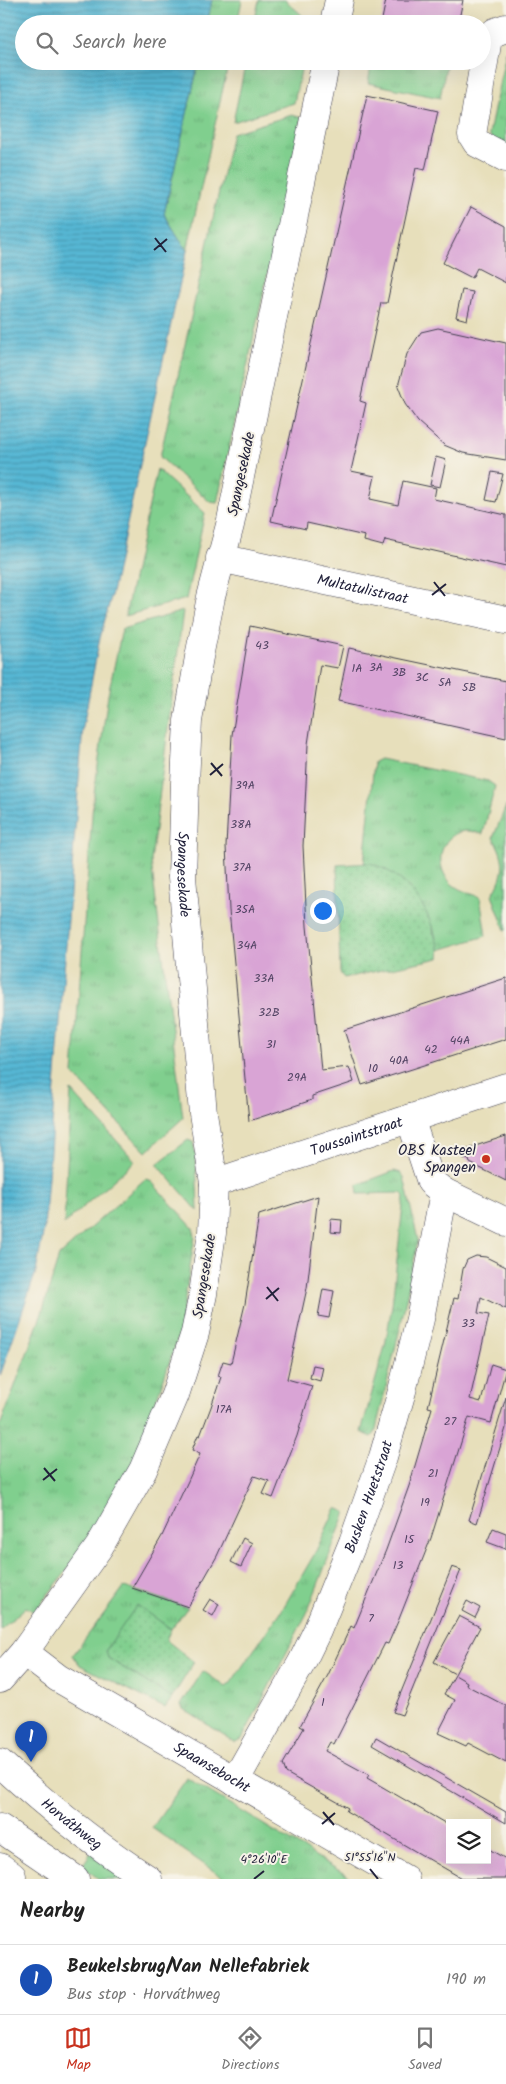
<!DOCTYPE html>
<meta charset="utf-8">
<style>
:root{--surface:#fff;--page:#f6f6f6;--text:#222;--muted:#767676;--line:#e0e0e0;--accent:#c8321e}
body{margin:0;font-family:Kalam,sans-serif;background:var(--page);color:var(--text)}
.controls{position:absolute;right:15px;bottom:15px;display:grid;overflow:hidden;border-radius:0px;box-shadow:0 5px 20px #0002}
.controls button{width:45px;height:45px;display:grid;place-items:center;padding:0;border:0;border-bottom:1px solid var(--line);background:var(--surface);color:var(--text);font:25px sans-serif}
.you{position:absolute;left:322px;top:910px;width:18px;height:18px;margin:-12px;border:4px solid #fff;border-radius:50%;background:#1a73e8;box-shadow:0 0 0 8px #1a73e833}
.badge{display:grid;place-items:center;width:32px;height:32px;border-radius:50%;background:var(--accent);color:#fff;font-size:16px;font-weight:700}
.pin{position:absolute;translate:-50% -41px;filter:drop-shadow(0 1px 2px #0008)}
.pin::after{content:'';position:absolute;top:26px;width:18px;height:15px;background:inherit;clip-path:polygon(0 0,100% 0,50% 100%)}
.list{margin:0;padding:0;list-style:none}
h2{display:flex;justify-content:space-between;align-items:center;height:65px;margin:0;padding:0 20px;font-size:21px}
h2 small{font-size:16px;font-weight:400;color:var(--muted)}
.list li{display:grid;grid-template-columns:32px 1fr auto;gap:15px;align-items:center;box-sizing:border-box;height:70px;padding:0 20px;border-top:1px solid var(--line)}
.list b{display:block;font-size:19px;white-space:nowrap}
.list p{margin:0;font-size:16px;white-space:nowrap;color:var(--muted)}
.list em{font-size:16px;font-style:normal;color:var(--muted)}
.icon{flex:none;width:28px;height:28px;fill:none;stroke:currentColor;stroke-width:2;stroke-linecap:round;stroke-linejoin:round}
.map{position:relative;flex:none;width:506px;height:1879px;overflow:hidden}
.search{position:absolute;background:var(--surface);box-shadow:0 5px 20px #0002;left:15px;right:15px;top:15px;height:55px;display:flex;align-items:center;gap:12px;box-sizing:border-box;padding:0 18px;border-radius:28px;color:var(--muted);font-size:19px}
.sheet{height:135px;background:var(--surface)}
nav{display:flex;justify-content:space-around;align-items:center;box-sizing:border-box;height:70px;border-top:1px solid var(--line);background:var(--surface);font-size:14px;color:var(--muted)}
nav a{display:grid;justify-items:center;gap:2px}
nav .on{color:var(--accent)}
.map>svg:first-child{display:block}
.grass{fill:url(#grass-tufts);stroke:#517864}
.park{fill:url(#park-dots);stroke:#517864}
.water{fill:url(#water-rules);stroke:#3c6c88}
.building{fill:#d9a4d5}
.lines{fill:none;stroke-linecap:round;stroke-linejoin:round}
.street-casing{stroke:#403e4e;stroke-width:29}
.secondary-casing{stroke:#403e4e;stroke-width:29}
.street{stroke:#fff;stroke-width:28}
.secondary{stroke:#fff;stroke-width:28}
.ticks{fill:none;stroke:#22223b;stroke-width:2}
.poi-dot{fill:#c8321e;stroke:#f7f3e8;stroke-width:2}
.labels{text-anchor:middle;stroke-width:4;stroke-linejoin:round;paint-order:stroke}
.number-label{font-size:12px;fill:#504262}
.street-label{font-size:15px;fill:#22223b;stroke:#f7f3e8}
.poi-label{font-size:15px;fill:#22223b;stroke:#f7f3e8;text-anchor:end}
.ticks-label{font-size:12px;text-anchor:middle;fill:#22223b;stroke:#f7f3e8;stroke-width:4;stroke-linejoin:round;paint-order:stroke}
</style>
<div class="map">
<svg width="506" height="1879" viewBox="0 0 506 1879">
<defs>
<pattern id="grass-tufts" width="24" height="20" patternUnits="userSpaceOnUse" patternTransform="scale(1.25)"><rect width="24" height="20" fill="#80cf8e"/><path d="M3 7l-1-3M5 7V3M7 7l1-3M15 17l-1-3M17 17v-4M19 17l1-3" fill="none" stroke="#6eb17b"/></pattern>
<pattern id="park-dots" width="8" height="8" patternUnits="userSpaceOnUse" patternTransform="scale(1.25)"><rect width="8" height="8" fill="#80cf8e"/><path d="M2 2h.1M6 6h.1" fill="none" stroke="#6eb17b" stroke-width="1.8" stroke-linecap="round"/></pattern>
<pattern id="water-rules" width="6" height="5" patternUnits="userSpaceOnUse" patternTransform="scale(1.25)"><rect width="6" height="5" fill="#56b7d4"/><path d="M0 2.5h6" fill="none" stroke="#4794ad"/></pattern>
</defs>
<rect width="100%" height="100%" fill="#f7f3e8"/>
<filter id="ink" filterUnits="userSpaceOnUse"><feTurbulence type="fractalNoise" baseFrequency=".02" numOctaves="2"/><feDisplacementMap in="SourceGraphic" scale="10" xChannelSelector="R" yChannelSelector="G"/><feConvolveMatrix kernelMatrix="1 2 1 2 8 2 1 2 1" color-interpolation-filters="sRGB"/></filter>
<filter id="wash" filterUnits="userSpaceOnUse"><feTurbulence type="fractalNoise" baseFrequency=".0096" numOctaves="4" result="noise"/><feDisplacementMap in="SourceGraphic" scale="20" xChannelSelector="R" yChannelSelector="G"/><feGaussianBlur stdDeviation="1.12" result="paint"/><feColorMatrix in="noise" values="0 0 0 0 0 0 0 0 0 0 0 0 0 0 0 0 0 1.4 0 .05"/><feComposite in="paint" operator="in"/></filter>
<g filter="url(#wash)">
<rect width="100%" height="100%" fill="#e7dfbb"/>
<!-- grass -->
<g class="grass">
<path d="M 212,0 L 242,0 L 237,24 L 207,24 Z"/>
<path d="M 259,0 L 285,0 L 312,24 L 254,24 Z"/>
<path d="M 506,51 L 506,148 L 493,142 L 489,134 Z"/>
<path d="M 199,61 L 229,61 L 187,251 L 164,214 Z"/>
<path d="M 246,61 L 303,61 L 294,103 L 233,122 Z"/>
<path d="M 372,61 L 447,61 L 440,98 L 368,83 Z"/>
<path d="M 292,115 L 302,118 L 217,503 L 210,502 L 160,457 L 232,133 Z"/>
<path d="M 157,469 L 205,513 L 186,599 L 125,616 Z"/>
<path d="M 183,611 L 151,861 L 183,1118 L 146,1152 L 73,1074 L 93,801 L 108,695 L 122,629 Z"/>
<path d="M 380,759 L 488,781 L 495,786 L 483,834 C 476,833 468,829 460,832 C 437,840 435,869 452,884 C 460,891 470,893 480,897 L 486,936 L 439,950 L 433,927 L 364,864 L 374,762 Z"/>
<path d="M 506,806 L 506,930 L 505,930 L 492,895 C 506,874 506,858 493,838 Z"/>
<path d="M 71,1090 L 135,1161 L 64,1224 Z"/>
<path d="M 188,1140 L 193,1142 L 196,1156 L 198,1211 L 157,1164 Z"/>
<path d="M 394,1171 L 401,1173 L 404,1177 L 418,1240 L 401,1324 L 375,1433 L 372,1437 L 361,1432 L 385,1346 L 392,1305 L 404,1196 L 401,1193 L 358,1194 L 357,1185 Z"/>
<path d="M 145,1179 L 150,1180 L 193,1228 L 195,1236 L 179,1335 L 137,1455 L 75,1561 L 34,1612 L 26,1607 L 0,1630 L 0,1426 L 42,1313 L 59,1256 Z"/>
<path d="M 336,1508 L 346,1512 L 307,1613 L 242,1739 L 235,1742 L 183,1709 L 181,1705 L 203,1671 L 226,1687 L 230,1684 L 282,1610 L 315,1553 Z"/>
<path d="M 124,1587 L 188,1607 L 171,1629 L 137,1606 L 108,1658 L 172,1698 L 165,1708 L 80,1665 L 73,1655 Z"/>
<path d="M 187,1778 L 353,1879 L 225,1879 L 152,1828 Z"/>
<path d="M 92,1851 L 131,1879 L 99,1879 L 82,1866 Z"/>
</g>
<!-- park -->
<g class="park">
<path d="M 370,863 C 404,874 426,902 435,936 C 437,943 441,951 439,958 L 344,978 L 340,973 L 337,865 Z"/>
<path d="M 137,1605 L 171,1629 L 166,1640 L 194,1662 L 172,1698 L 108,1658 L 106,1650 Z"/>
</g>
<!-- water -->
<path class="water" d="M 0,0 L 212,0 L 207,24 L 24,24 L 24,61 L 199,61 L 164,214 L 187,251 L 111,597 L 99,642 L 83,727 L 44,1229 L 36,1272 L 0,1376 Z"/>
<g id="blocks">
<!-- building -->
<g class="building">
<path d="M 386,0 L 463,0 L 458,24 L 381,24 Z"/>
<path d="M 367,95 L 438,111 L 425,170 L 416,168 L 387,303 L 381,303 L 360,401 L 366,403 L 351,471 L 375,476 L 370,499 L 398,505 L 403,481 L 436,488 L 434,499 L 506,515 L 506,567 L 385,540 L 383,546 L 364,541 L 365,536 L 307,523 L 306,529 L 271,521 Z"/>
<path d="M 471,207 L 506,226 L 506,283 L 477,268 L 472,278 L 443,263 Z"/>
<path d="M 462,290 L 473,292 L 467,320 L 456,317 Z"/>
<path d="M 438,328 L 506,343 L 506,460 L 463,453 L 444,445 L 418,422 L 405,404 L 398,386 L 407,354 L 421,332 Z"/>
<path d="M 436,457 L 446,460 L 440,487 L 430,485 Z"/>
<path d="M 492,472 L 503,474 L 496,502 L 486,500 Z"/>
<path d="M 250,626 L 343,646 L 338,668 L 320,665 L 308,744 L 303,846 L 307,926 L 321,1070 L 349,1067 L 354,1082 L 312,1096 L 312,1100 L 249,1121 L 229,910 L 226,846 L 232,735 Z"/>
<path d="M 349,648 L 506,681 L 506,738 L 338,701 Z"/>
<path d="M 506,978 L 506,1039 L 362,1085 L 344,1030 Z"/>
<path d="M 506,1136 L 506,1181 L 470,1163 L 469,1160 L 463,1158 L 468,1155 L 466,1149 Z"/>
<path d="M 318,1196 L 307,1288 L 287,1379 L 312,1386 L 297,1436 L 273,1498 L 263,1494 L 269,1481 L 254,1476 L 217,1556 L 188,1607 L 132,1588 L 162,1536 L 188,1481 L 200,1454 L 192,1450 L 198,1435 L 200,1436 L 211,1407 L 221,1377 L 218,1376 L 223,1361 L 231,1363 L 245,1304 L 259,1215 Z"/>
<path d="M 331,1219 L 342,1220 L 341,1233 L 330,1232 Z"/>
<path d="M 476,1256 L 486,1257 L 506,1267 L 506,1309 L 481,1297 L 478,1313 L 489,1315 L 470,1399 L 481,1402 L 491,1364 L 506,1369 L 491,1423 L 469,1417 L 431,1538 L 399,1619 L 388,1644 L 385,1643 L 334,1744 L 330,1742 L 325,1751 L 369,1775 L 367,1778 L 450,1826 L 450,1860 L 487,1860 L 487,1848 L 506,1859 L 506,1879 L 463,1879 L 346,1811 L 348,1808 L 286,1773 L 283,1764 L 304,1728 L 300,1726 L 328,1675 L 351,1626 L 354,1628 L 386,1550 L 409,1486 L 432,1408 L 428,1407 L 454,1298 L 458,1299 L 463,1269 L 467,1260 Z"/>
<path d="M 323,1289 L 334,1291 L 329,1318 L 318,1316 Z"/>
<path d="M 313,1365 L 323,1367 L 320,1381 L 310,1378 Z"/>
<path d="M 506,1397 L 506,1428 L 477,1523 L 469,1520 Z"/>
<path d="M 493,1528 L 506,1533 L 506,1549 L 487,1542 Z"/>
<path d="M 243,1538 L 252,1543 L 241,1567 L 231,1562 Z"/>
<path d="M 452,1567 L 461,1570 L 402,1715 L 393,1712 Z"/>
<path d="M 210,1599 L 219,1604 L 213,1616 L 203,1610 Z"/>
<path d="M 467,1601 L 480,1608 L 475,1618 L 462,1611 Z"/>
<path d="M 459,1616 L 480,1627 L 455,1674 L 434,1662 Z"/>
<path d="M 455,1675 L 467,1682 L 466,1685 L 506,1706 L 506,1763 L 468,1743 L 466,1746 L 438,1733 L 455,1700 L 444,1694 Z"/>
<path d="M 376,1737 L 506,1812 L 506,1823 L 372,1745 Z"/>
</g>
</g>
</g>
<g filter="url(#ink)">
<use href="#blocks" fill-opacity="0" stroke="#403e4e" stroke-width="1"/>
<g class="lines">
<!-- street casing -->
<g class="street-casing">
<g id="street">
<path d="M 334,24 L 339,0"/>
<path d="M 506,28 L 495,32 L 488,38 L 472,135 L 477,143 L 506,158"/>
<path id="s1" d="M 326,61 L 230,525 L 211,597 L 199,657 L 188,721 L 185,783 L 182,877 L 203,1113 L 214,1183 L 212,1233 L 203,1294 L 195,1333 L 175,1395 L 143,1470 L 99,1547 L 24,1652 L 58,1678 L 405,1879"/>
<path id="s2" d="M 220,558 L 506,620"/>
<path d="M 410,1118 L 431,1182 L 444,1192 L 506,1222"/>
<path id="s3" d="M 214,1183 L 506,1087"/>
<path id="s4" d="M 235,1781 L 302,1662 L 317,1631 L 353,1542 L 383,1457 L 402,1391 L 420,1319 L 444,1192"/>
<path d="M 0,1867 L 12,1876"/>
</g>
</g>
<!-- secondary casing -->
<g class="secondary-casing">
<g id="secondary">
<path d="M 0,1679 L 24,1652"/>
<path id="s5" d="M 0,1763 C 47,1806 95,1845 148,1879"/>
<path d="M 0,1828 L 75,1879"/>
</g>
</g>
<!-- street -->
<use href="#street" class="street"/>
<!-- secondary -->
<use href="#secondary" class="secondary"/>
</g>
</g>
<!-- ticks -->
<path class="ticks" d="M 155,238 L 166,252M 154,250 L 167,239M 434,582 L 445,596M 432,595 L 446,584M 211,763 L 222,776M 210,775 L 223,764M 267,1287 L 278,1301M 266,1299 L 279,1288M 44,1468 L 55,1481M 43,1480 L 57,1469M 323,1812 L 334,1825M 322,1824 L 335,1813M 370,1869 L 378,1879M 254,1879 L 264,1871"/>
<!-- markers -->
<circle class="poi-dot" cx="486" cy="1159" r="5"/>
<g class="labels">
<!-- number labels -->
<g class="number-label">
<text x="262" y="649">43</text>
<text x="376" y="671">3A</text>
<text x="357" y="672">1A</text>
<text x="399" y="676">3B</text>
<text x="422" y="681">3C</text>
<text x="445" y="686">5A</text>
<text x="469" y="691">5B</text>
<text x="245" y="789">39A</text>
<text x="241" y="828">38A</text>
<text x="242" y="871">37A</text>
<text x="245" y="913">35A</text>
<text x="247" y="949">34A</text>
<text x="264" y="982">33A</text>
<text x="269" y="1016">32B</text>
<text x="460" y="1044">44A</text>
<text x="271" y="1048">31</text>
<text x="431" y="1053">42</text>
<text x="399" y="1064">40A</text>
<text x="373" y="1072">10</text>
<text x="297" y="1081">29A</text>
<text x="468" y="1327">33</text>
<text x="224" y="1413">17A</text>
<text x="450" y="1425">27</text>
<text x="433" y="1477">21</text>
<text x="425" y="1506">19</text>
<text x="409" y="1543">15</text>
<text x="398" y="1569">13</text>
<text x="371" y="1622">7</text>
<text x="323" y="1706">1</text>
</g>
<!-- street labels -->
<g class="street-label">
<text transform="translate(241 474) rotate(-78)" y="5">Spangesekade</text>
<text dy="5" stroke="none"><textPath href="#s2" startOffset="146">Multatulistraat</textPath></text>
<text dy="5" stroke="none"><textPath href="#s1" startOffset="828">Spangesekade</textPath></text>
<text dy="5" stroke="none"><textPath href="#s3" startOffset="150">Toussaintstraat</textPath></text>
<text transform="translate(204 1276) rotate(-81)" y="5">Spangesekade</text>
<text dy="5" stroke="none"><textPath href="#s4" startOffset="315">Busken Huetstraat</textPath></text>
<text dy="5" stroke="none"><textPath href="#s1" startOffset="1875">Spaansebocht</textPath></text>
<text dy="5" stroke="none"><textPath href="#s5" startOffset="94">Horváthweg</textPath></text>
</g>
<!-- poi labels -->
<g class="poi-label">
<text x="476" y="1155">OBS Kasteel<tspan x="476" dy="17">Spangen</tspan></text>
</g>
</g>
<g class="ticks-label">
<text x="370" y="1861">51°55'16"N</text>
<text x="264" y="1863">4°26'10"E</text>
</g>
</svg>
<div class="controls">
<button><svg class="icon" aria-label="layers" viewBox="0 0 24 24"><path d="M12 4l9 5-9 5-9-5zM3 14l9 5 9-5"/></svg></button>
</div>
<div class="you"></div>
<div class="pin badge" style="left:31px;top:1762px;background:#1a4fb4">1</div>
<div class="search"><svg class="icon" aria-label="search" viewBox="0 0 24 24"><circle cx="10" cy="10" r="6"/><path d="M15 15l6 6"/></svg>Search here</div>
</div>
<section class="sheet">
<h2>Nearby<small></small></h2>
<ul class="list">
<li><span class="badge" style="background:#1a4fb4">1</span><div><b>Beukelsbrug/Van Nellefabriek</b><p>Bus stop · Horváthweg</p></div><em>190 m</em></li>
</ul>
</section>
<nav>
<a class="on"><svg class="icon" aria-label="map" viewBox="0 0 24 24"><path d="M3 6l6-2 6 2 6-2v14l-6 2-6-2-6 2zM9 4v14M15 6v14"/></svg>Map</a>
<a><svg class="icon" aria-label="directions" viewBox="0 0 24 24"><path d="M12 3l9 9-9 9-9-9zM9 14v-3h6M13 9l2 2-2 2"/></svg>Directions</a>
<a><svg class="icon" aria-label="saved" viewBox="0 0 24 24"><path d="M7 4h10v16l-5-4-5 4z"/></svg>Saved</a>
</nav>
